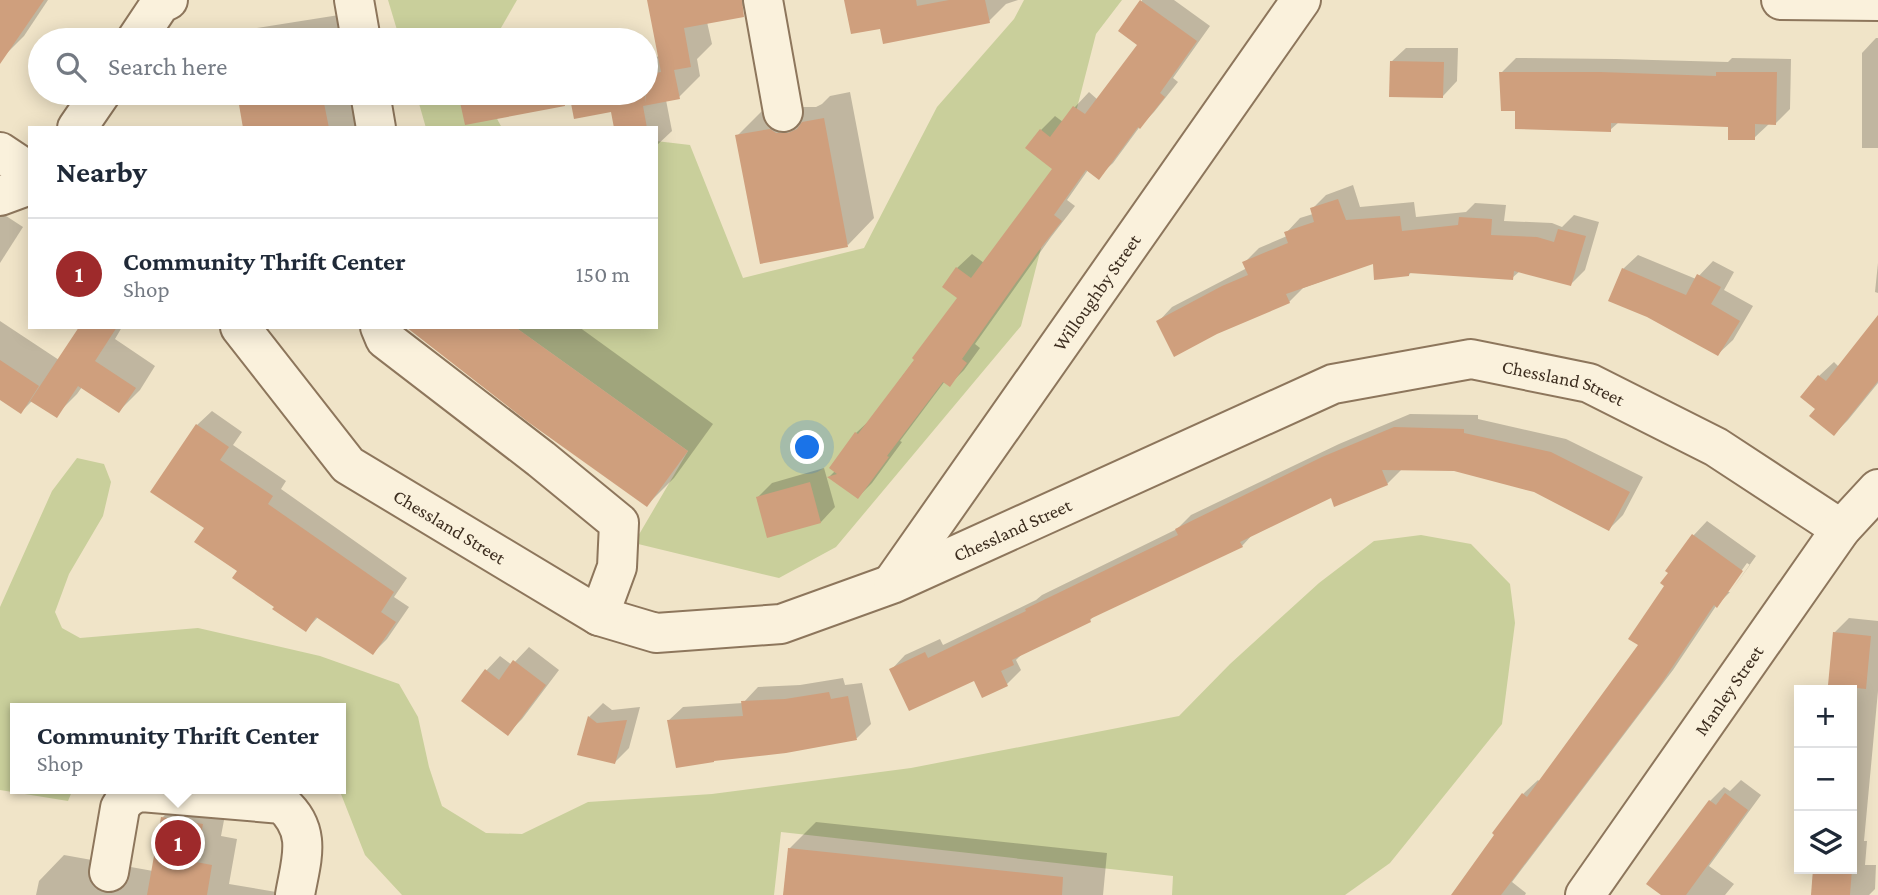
<!DOCTYPE html>
<meta charset="utf-8">
<style>
:root{--surface:#fff;--page:#f2f2f3;--text:#1f2937;--muted:#747a83;--line:#e0e1e3;--accent:#9e2a2b}
body{margin:0;font-family:"Crimson Pro",serif;background:var(--page);color:var(--text)}
.controls{position:absolute;right:21px;bottom:21px;display:grid;overflow:hidden;border-radius:0px;box-shadow:0 4px 18px #0003}
.controls button{width:63px;height:63px;display:grid;place-items:center;padding:0;border:0;border-bottom:2px solid var(--line);background:var(--surface);color:var(--text);font:35px sans-serif}
.you{position:absolute;left:808px;top:448px;width:24px;height:24px;margin:-18px;border:5px solid #fff;border-radius:50%;background:#1a73e8;box-shadow:0 0 0 10px #1a73e833}
.badge{display:grid;place-items:center;width:46px;height:46px;border-radius:50%;background:var(--accent);color:#fff;font-size:23px;font-weight:700}
.pin{position:absolute;translate:-50% -50%;border:4px solid #fff;box-shadow:0 2px 7px #0006}
.popup{position:absolute;left:10px;top:703px;width:336px;height:91px;box-sizing:border-box;display:grid;place-content:center;border-radius:0px;background:var(--surface);filter:drop-shadow(0 2px 5px #0005);font-size:23px;white-space:nowrap;color:var(--muted)}
.popup b{font-size:26px;color:var(--text)}
.popup::after{content:'';position:absolute;left:50%;top:100%;margin-left:-14px;border:14px solid transparent;border-top-color:var(--surface)}
.list{margin:0;padding:0;list-style:none}
h2{display:flex;justify-content:space-between;align-items:center;height:91px;margin:0;padding:0 28px;font-size:30px}
h2 small{font-size:23px;font-weight:400;color:var(--muted)}
.list li{display:grid;grid-template-columns:46px 1fr auto;gap:21px;align-items:center;box-sizing:border-box;height:112px;padding:0 28px;border-top:2px solid var(--line)}
.list b{display:block;font-size:26px;white-space:nowrap}
.list p{margin:0;font-size:23px;white-space:nowrap;color:var(--muted)}
.list em{font-size:23px;font-style:normal;color:var(--muted)}
.icon{flex:none;width:38px;height:38px;fill:none;stroke:currentColor;stroke-width:2;stroke-linecap:round;stroke-linejoin:round}
.map{position:relative;flex:none;width:1878px;height:895px;overflow:hidden}
.search{position:absolute;background:var(--surface);box-shadow:0 4px 18px #0003;left:28px;top:28px;width:630px;height:77px;display:flex;align-items:center;gap:18px;box-sizing:border-box;padding:0 24px;border-radius:38px;color:var(--muted);font-size:26px}
.panel{position:absolute;background:var(--surface);box-shadow:0 4px 18px #0003;left:28px;top:126px;width:630px;height:203px;border-radius:0px}
.map>svg:first-child{display:block}
.green{fill:#c9cf9b}
.shadow{fill:#0003}
.building{fill:#cf9f7d}
.lines{fill:none;stroke-linecap:round;stroke-linejoin:round}
.minor-casing{stroke:#8d765c;stroke-width:42}
.minor{stroke:#faf1dc;stroke-width:38}
.labels{text-anchor:middle;stroke-width:6;stroke-linejoin:round;paint-order:stroke}
.street-label{font-size:19px;fill:#3d2e20;stroke:#f7eed8}
</style>
<div class="map">
<svg width="1878" height="895" viewBox="0 0 1878 895">
<rect width="100%" height="100%" fill="#f0e4c8"/>
<!-- green -->
<g class="green">
<path d="M 388,0 L 517,0 L 494,40 L 400,40 Z"/>
<path d="M 1024,0 L 1122,0 L 1096,34 L 1021,326 L 836,547 L 779,578 L 634,543 L 688,451 L 515,327 L 656,327 L 656,141 L 690,145 L 743,278 L 864,248 L 937,107 L 1014,19 Z"/>
<path d="M 416,93 L 483,93 L 502,128 L 426,128 Z"/>
<path d="M 77,458 L 104,464 L 111,482 L 103,516 L 69,574 L 55,612 L 62,628 L 80,638 L 198,628 L 320,656 L 399,684 L 418,717 L 429,767 L 442,806 L 486,833 L 522,834 L 588,802 L 712,794 L 911,768 L 1179,716 L 1230,664 L 1319,583 L 1374,541 L 1421,535 L 1471,544 L 1510,584 L 1515,623 L 1502,724 L 1390,863 L 1345,895 L 1172,895 L 1173,876 L 781,832 L 774,895 L 402,895 L 365,855 L 339,789 L 341,789 L 341,708 L 15,708 L 15,789 L 73,789 L 68,801 L 0,790 L 0,607 L 52,491 Z"/>
</g>
<!-- shadow -->
<g class="shadow">
<path d="M 8,0 L 48,0 L 24,36 L 3,57 L 0,56 L 0,11 Z"/>
<path d="M 649,0 L 749,0 L 731,17 L 707,22 L 712,44 L 697,59 L 700,76 L 679,97 L 666,100 L 672,131 L 656,146 L 656,128 L 616,128 L 613,110 L 573,102 L 466,123 L 461,96 L 464,93 L 646,93 L 646,59 L 660,56 Z"/>
<path d="M 846,0 L 1018,0 L 1006,4 L 989,21 L 881,26 Z"/>
<path d="M 1142,0 L 1174,0 L 1210,26 L 1173,78 L 1178,82 L 1154,112 L 1141,125 L 1113,163 L 1098,177 L 1088,170 L 1067,200 L 1075,206 L 1051,237 L 975,344 L 980,348 L 964,370 L 950,384 L 945,381 L 900,441 L 902,442 L 872,483 L 858,497 L 829,477 L 836,470 L 832,468 L 856,433 L 871,419 L 960,298 L 957,268 L 972,254 L 984,263 L 1055,168 L 1041,130 L 1055,116 L 1063,122 L 1075,107 L 1089,92 L 1098,100 L 1140,45 Z"/>
<path d="M 339,15 L 344,40 L 245,40 L 257,28 Z"/>
<path d="M 1876,38 L 1878,38 L 1878,148 L 1862,148 L 1862,53 Z"/>
<path d="M 1406,48 L 1458,48 L 1457,81 L 1443,96 L 1391,62 Z"/>
<path d="M 1516,58 L 1616,59 L 1728,62 L 1732,58 L 1791,59 L 1790,109 L 1776,123 L 1770,123 L 1754,138 L 1730,125 L 1619,122 L 1610,130 L 1517,109 L 1501,73 Z"/>
<path d="M 850,92 L 874,218 L 848,245 L 737,136 L 764,109 L 797,103 L 803,107 L 816,107 L 822,104 L 830,96 Z"/>
<path d="M 238,93 L 353,93 L 360,128 L 245,128 Z"/>
<path d="M 1353,185 L 1360,207 L 1414,202 L 1416,217 L 1466,212 L 1475,203 L 1506,205 L 1504,221 L 1552,223 L 1562,227 L 1574,215 L 1599,222 L 1585,270 L 1571,284 L 1520,271 L 1512,278 L 1412,271 L 1409,275 L 1375,262 L 1303,288 L 1289,302 L 1158,322 L 1172,307 L 1247,268 L 1244,263 L 1259,248 L 1287,236 L 1286,233 L 1300,218 L 1313,214 L 1312,209 L 1326,195 Z"/>
<path d="M 0,212 L 23,227 L 0,263 Z"/>
<path d="M 1638,255 L 1696,279 L 1713,261 L 1734,272 L 1724,290 L 1753,306 L 1733,340 L 1718,354 L 1623,269 Z"/>
<path d="M 1878,263 L 1878,293 L 1875,292 Z"/>
<path d="M 1878,318 L 1878,383 L 1848,420 L 1834,434 L 1817,408 L 1819,376 L 1834,362 L 1839,367 Z"/>
<path d="M 0,321 L 59,360 L 81,327 L 122,327 L 115,339 L 155,366 L 140,390 L 119,411 L 82,387 L 77,394 L 56,415 L 33,400 L 21,412 L 0,398 Z"/>
<path d="M 408,327 L 579,327 L 713,424 L 674,478 L 647,505 Z"/>
<path d="M 212,411 L 242,432 L 233,445 L 286,481 L 281,489 L 407,578 L 394,597 L 409,607 L 387,639 L 373,653 L 319,616 L 306,630 L 276,607 L 239,571 L 206,528 L 197,425 Z"/>
<path d="M 1410,414 L 1478,415 L 1478,419 L 1566,439 L 1643,477 L 1623,515 L 1609,529 L 1535,491 L 1455,469 L 1402,469 L 1387,484 L 1332,496 L 1253,534 L 1242,546 L 1096,614 L 1090,620 L 1023,653 L 1016,660 L 1021,670 L 1007,684 L 975,678 L 891,670 L 905,655 L 940,639 L 943,645 L 1036,600 L 1042,595 L 1177,529 L 1191,515 L 1339,444 Z"/>
<path d="M 824,468 L 835,507 L 821,522 L 758,497 L 772,483 Z"/>
<path d="M 1707,521 L 1756,556 L 1731,591 L 1750,565 L 1747,563 L 1726,592 L 1730,592 L 1716,606 L 1673,670 L 1512,882 L 1526,893 L 1525,895 L 1453,895 L 1496,835 L 1494,833 L 1523,794 L 1538,780 L 1540,782 L 1640,645 L 1667,586 L 1693,536 Z"/>
<path d="M 1849,618 L 1878,621 L 1878,691 L 1864,841 L 1867,841 L 1865,865 L 1876,865 L 1875,889 L 1869,895 L 1812,895 L 1814,869 L 1852,869 L 1852,690 L 1833,690 L 1834,633 Z"/>
<path d="M 529,647 L 559,670 L 522,719 L 508,733 L 486,671 L 500,656 L 512,665 Z"/>
<path d="M 843,678 L 845,685 L 862,683 L 871,724 L 857,738 L 668,721 L 683,707 L 743,703 L 758,687 L 800,685 Z"/>
<path d="M 603,703 L 612,710 L 640,707 L 629,748 L 615,762 L 589,717 Z"/>
<path d="M 1741,780 L 1761,795 L 1709,866 L 1734,884 L 1725,895 L 1664,895 L 1649,884 L 1710,801 L 1724,787 L 1730,791 Z"/>
<path d="M 188,792 L 228,799 L 221,836 L 237,839 L 229,884 L 294,895 L 36,895 L 39,881 L 64,855 L 153,871 L 162,818 Z"/>
<path d="M 816,822 L 1107,853 L 1103,895 L 784,895 L 789,849 Z"/>
</g>
<!-- building -->
<g class="building">
<path d="M 0,0 L 44,0 L 0,64 Z"/>
<path d="M 647,0 L 742,0 L 744,17 L 684,28 L 691,67 L 674,70 L 680,99 L 643,106 L 647,128 L 614,128 L 611,112 L 574,119 L 569,93 L 645,93 L 646,103 L 646,75 L 661,72 Z"/>
<path d="M 844,0 L 916,0 L 917,6 L 949,0 L 985,0 L 990,23 L 883,44 L 880,29 L 851,34 Z"/>
<path d="M 1140,0 L 1197,41 L 1160,93 L 1165,97 L 1140,129 L 1138,127 L 1099,180 L 1086,170 L 1054,215 L 1062,221 L 1037,253 L 962,359 L 967,363 L 950,387 L 943,382 L 887,456 L 889,457 L 858,499 L 827,477 L 837,474 L 829,468 L 855,432 L 858,434 L 914,360 L 912,358 L 957,298 L 942,287 L 956,267 L 971,278 L 1052,169 L 1025,148 L 1040,129 L 1050,137 L 1073,106 L 1085,114 L 1137,45 L 1118,31 Z"/>
<path d="M 1390,61 L 1444,62 L 1443,98 L 1389,97 Z"/>
<path d="M 1499,72 L 1600,72 L 1716,76 L 1716,72 L 1777,72 L 1776,125 L 1755,124 L 1755,140 L 1728,140 L 1728,127 L 1611,123 L 1611,132 L 1515,129 L 1515,111 L 1501,111 Z"/>
<path d="M 237,93 L 322,93 L 329,128 L 243,128 Z"/>
<path d="M 458,93 L 564,93 L 565,106 L 465,125 Z"/>
<path d="M 824,118 L 848,247 L 760,264 L 735,135 L 770,129 L 776,133 L 788,133 L 797,129 L 802,122 Z"/>
<path d="M 1338,199 L 1346,220 L 1400,216 L 1402,231 L 1458,225 L 1459,217 L 1492,219 L 1491,235 L 1537,237 L 1554,242 L 1558,229 L 1586,236 L 1571,286 L 1514,271 L 1513,280 L 1409,273 L 1409,276 L 1374,280 L 1373,264 L 1286,294 L 1290,303 L 1217,334 L 1174,357 L 1156,321 L 1222,286 L 1248,275 L 1242,262 L 1288,243 L 1284,232 L 1314,222 L 1310,208 Z"/>
<path d="M 1622,268 L 1686,295 L 1697,274 L 1721,287 L 1711,304 L 1740,321 L 1718,356 L 1647,317 L 1608,301 Z"/>
<path d="M 1878,315 L 1878,381 L 1834,436 L 1809,416 L 1815,409 L 1800,397 L 1818,375 L 1826,381 Z"/>
<path d="M 79,327 L 117,327 L 95,361 L 136,388 L 119,413 L 78,386 L 57,418 L 30,401 Z"/>
<path d="M 406,327 L 515,327 L 688,451 L 647,507 L 528,422 Z"/>
<path d="M 0,360 L 39,386 L 21,414 L 0,400 Z"/>
<path d="M 196,424 L 229,447 L 220,460 L 273,496 L 268,504 L 394,592 L 381,612 L 396,622 L 373,655 L 316,617 L 306,632 L 272,609 L 274,607 L 232,578 L 237,571 L 194,542 L 204,528 L 150,492 Z"/>
<path d="M 1394,427 L 1464,429 L 1464,433 L 1551,452 L 1630,492 L 1609,531 L 1534,492 L 1454,471 L 1382,470 L 1388,485 L 1334,507 L 1331,498 L 1240,542 L 1243,547 L 1090,619 L 1091,622 L 1012,660 L 1014,665 L 1001,671 L 1008,686 L 982,698 L 974,681 L 909,711 L 889,669 L 925,652 L 928,658 L 1026,611 L 1025,609 L 1178,535 L 1175,529 L 1322,457 Z"/>
<path d="M 810,482 L 821,523 L 767,538 L 756,497 Z"/>
<path d="M 1692,534 L 1743,571 L 1717,608 L 1714,605 L 1659,687 L 1501,895 L 1451,895 L 1494,835 L 1492,833 L 1522,793 L 1527,797 L 1638,645 L 1628,639 L 1664,586 L 1660,583 L 1668,573 L 1665,571 Z"/>
<path d="M 1833,632 L 1871,636 L 1866,689 L 1828,685 Z"/>
<path d="M 513,660 L 546,685 L 508,736 L 461,701 L 485,669 L 499,680 Z"/>
<path d="M 829,692 L 831,699 L 848,696 L 857,740 L 786,753 L 714,761 L 714,762 L 676,768 L 667,720 L 743,716 L 741,701 L 785,699 Z"/>
<path d="M 588,716 L 597,723 L 627,720 L 615,764 L 577,755 Z"/>
<path d="M 1725,793 L 1748,810 L 1686,895 L 1661,895 L 1646,884 L 1709,800 L 1716,805 Z"/>
<path d="M 161,817 L 203,824 L 196,862 L 212,865 L 207,895 L 147,895 Z"/>
<path d="M 788,848 L 1063,877 L 1062,895 L 783,895 Z"/>
<path d="M 1813,869 L 1852,869 L 1850,895 L 1811,895 Z"/>
</g>
<g class="lines">
<!-- minor casing -->
<g class="minor-casing">
<g id="minor">
<path d="M 354,0 L 361,40"/>
<path d="M 763,0 L 783,112"/>
<path d="M 1781,0 L 1878,1"/>
<path d="M 136,40 L 160,4 L 168,0"/>
<path d="M 370,93 L 376,128"/>
<path d="M 77,128 L 101,93"/>
<path d="M 0,152 L 30,172"/>
<path d="M 0,196 L 30,185"/>
<path id="s1" d="M 240,327 L 348,465 L 599,616 L 656,633 L 781,624 L 892,584 L 1333,384 L 1471,359 L 1589,383 L 1716,447 L 1841,529"/>
<path d="M 380,327 L 385,339 L 541,459 L 619,523 L 617,567 L 599,616"/>
<path id="s2" d="M 893,582 L 1301,0"/>
<path d="M 109,872 L 120,808 C 125,799 130,795 141,792 L 282,804 C 313,831 301,860 295,895"/>
<path id="s3" d="M 1585,895 L 1841,529 L 1878,489"/>
</g>
</g>
<!-- minor -->
<use href="#minor" class="minor"/>
</g>
<g class="labels">
<!-- street labels -->
<g class="street-label">
<text dy="7" stroke="none"><textPath href="#s2" startOffset="354">Willoughby Street</textPath></text>
<text dy="7" stroke="none"><textPath href="#s1" startOffset="1491">Chessland Street</textPath></text>
<text dy="7" stroke="none"><textPath href="#s1" startOffset="294">Chessland Street</textPath></text>
<text dy="7" stroke="none"><textPath href="#s1" startOffset="903">Chessland Street</textPath></text>
<text dy="7" stroke="none"><textPath href="#s3" startOffset="250">Manley Street</textPath></text>
</g>
</g>
</svg>
<div class="controls">
<button>+</button>
<button>−</button>
<button><svg class="icon" aria-label="layers" viewBox="0 0 24 24"><path d="M12 4l9 5-9 5-9-5zM3 14l9 5 9-5"/></svg></button>
</div>
<div class="you"></div>
<div class="pin badge" style="left:178px;top:843px">1</div>
<div class="popup"><b>Community Thrift Center</b>Shop</div>
<div class="search"><svg class="icon" aria-label="search" viewBox="0 0 24 24"><circle cx="10" cy="10" r="6"/><path d="M15 15l6 6"/></svg>Search here</div>
<section class="panel">
<h2>Nearby<small></small></h2>
<ul class="list">
<li><span class="badge">1</span><div><b>Community Thrift Center</b><p>Shop</p></div><em>150 m</em></li>
</ul>
</section>
</div>
